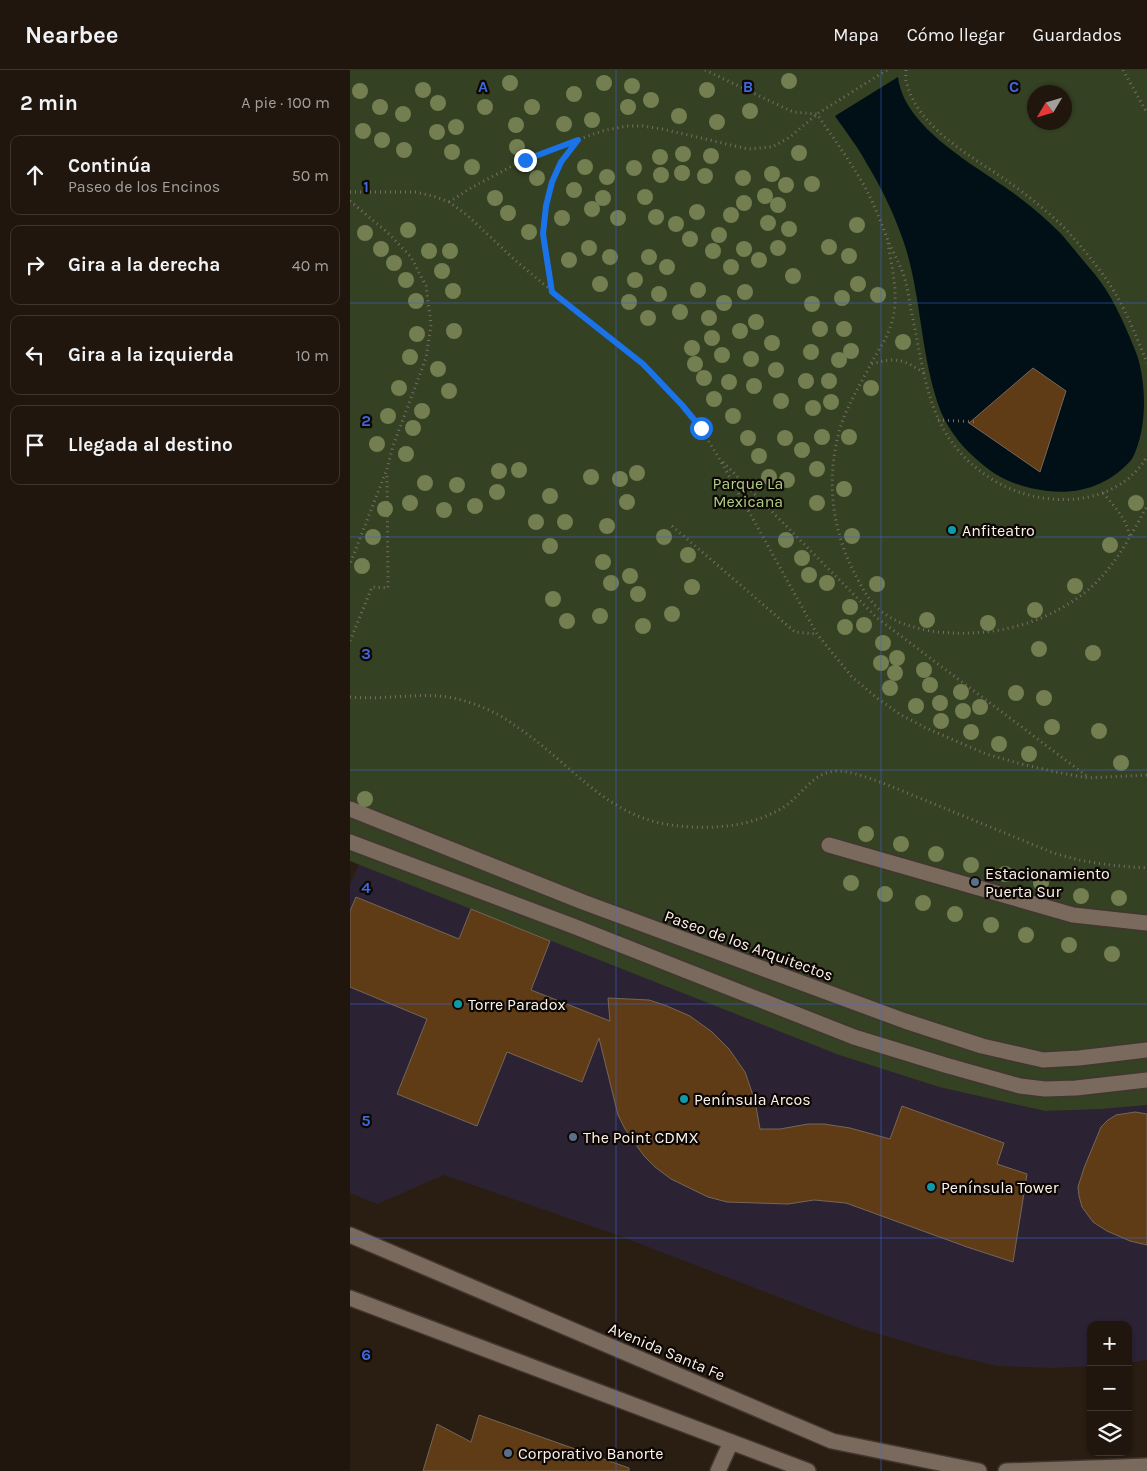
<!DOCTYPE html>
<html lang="es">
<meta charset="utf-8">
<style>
:root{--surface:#20160d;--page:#2d231b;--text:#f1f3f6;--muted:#a29f9d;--line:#3d352e}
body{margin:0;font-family:Karla,sans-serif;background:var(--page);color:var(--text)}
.controls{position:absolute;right:15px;bottom:15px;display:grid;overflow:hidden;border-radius:10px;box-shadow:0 1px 4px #0004}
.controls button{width:45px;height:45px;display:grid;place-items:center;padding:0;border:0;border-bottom:1px solid var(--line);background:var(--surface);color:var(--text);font:25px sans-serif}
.compass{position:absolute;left:677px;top:15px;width:45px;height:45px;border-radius:50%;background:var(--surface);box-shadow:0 1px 4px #0004;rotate:232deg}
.stop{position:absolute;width:15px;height:15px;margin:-11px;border:4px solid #1a73e8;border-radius:50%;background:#fff}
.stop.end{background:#1a73e8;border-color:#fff;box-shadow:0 1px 5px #0008}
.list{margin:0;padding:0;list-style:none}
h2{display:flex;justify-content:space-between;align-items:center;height:65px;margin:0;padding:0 20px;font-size:21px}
h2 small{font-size:16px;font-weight:400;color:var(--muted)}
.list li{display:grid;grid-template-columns:32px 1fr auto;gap:15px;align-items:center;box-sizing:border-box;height:80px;margin:0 10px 10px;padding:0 10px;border:1px solid var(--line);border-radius:10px}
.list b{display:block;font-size:19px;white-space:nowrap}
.list p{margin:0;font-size:16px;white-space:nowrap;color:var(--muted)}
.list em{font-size:16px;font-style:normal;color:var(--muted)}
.icon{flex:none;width:28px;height:28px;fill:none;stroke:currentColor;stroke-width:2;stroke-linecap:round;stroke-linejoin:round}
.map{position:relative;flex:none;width:797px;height:1401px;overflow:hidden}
header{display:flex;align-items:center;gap:30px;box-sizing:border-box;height:70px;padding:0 25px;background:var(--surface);border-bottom:1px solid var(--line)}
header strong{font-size:24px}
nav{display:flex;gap:28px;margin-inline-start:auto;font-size:18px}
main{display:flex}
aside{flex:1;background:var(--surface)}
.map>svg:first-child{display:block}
.commercial{fill:#2b2333}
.green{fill:#344123;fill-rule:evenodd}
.water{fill:#010f17;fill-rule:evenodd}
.building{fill:#603c16;stroke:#756658}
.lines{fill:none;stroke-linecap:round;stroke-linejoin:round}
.minor-casing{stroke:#413630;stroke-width:18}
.path{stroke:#7a6e64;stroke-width:3;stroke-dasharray:1 4;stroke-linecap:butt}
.minor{stroke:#7a6a5d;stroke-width:15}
.tree{fill:#737e51}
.route{stroke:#1a73e8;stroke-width:6}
.grid{fill:none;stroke:#3e67db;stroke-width:1;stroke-opacity:0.55}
.culture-dot{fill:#0f9aa8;stroke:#0e0805;stroke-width:2}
.service-dot{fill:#5c6f8a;stroke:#0e0805;stroke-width:2}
.labels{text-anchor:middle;stroke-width:4.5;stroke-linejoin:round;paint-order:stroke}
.park-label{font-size:16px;fill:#aece86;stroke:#0e0805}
.poi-label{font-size:16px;fill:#fcf3eb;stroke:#0e0805;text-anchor:start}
.street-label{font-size:16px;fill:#fcf3eb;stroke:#0e0805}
.grid-label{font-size:16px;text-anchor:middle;font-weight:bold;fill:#3e67db;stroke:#0e0805;stroke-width:4.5;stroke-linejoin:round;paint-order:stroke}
</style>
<header>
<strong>Nearbee</strong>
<nav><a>Mapa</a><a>Cómo llegar</a><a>Guardados</a></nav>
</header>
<main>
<aside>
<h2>2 min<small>A pie · 100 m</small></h2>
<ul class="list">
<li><svg class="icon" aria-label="ahead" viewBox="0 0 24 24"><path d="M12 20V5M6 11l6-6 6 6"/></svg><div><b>Continúa</b><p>Paseo de los Encinos</p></div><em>50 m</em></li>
<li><svg class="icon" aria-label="right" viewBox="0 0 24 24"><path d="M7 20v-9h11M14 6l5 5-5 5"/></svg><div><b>Gira a la derecha</b></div><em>40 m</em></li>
<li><svg class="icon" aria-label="left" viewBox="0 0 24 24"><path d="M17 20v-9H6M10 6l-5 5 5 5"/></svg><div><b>Gira a la izquierda</b></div><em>10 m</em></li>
<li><svg class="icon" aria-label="arrive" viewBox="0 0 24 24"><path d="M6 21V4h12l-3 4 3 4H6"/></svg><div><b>Llegada al destino</b></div></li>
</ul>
</aside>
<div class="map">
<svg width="797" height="1401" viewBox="0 0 797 1401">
<rect width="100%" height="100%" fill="#2a1d11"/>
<!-- commercial -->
<path class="commercial" d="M 9,794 L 489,985 L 589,1017 L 695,1041 L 752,1039 L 797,1035 L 797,1290 L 778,1293 L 778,1255 L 741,1255 L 741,1296 L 703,1298 L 647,1296 L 596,1284 L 509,1258 L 267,1165 L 94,1105 L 27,1134 L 0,1123 L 0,814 Z"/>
<!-- green -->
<path class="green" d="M 0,0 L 797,0 L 797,1035 L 752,1039 L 695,1041 L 589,1017 L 489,985 L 0,791 ZM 684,22 L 714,22 L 714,52 L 684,52 Z"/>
<!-- water -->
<path class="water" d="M 548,7 C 554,58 625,95 662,122 C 677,133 693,146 706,159 C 714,166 720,175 727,183 C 734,192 743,201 750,211 C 766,233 777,260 787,285 C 797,316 797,361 782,389 C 761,414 730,425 698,421 C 673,418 652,411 632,394 C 615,380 600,363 591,342 C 571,290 572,232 556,179 C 547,150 533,120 517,94 C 508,77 496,62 485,46 ZM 683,299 L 716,321 L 693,393 L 685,397 L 626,353 L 627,347 Z"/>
<!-- building -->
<g class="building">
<path d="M 683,298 L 716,321 L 690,402 L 619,353 Z"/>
<path d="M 6,827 L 109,869 L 121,839 L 200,871 L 181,920 L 260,951 L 258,928 L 299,930 L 317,936 L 340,946 L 362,962 L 379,979 L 395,1002 L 405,1031 L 410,1059 L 430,1059 L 458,1054 L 474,1054 L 500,1058 L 540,1069 L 552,1036 L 654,1073 L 647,1094 L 677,1104 L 663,1192 L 617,1177 L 496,1133 L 464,1130 L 438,1134 L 377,1132 L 358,1127 L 321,1109 L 305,1097 L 294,1086 L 275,1059 L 268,1045 L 249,968 L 232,1012 L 157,982 L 127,1056 L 47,1024 L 77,949 L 0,917 L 0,841 Z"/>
<path d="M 785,1042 L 797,1044 L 797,1175 L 780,1171 L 757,1161 L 743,1152 L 732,1137 L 729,1126 L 728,1117 L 734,1098 L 751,1057 L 758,1050 L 766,1045 Z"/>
<path d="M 129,1345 L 279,1398 L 279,1401 L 73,1401 L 87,1354 L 121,1372 Z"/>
</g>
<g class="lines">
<!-- minor casing -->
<g class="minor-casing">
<g id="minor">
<path d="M 0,739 L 233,832 L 555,951 L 632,976 L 693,990 L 729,988 L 797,980"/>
<path d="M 0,772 L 223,856 L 504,967 L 595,995 L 670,1016 L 695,1019 L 726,1018 L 797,1010"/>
<path d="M 479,775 L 723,845 L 797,853"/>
<path d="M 0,1165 L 482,1371 L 629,1401"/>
<path d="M 0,1228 L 458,1401"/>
<path d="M 368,1401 L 381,1372"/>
<path d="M 656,1401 L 797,1396"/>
</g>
</g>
<!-- path -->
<g class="path">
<path d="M 355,0 L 443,42 L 467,44 C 481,65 496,85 509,107 C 521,126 529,147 537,168 C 542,180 548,191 553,203 C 557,214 559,228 561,240 C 576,307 576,366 640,408 C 664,424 697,432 726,429 C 755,426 783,412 797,386"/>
<path d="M 556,0 C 556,5 555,11 557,15 C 570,59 621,86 656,110 C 676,124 704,146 720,164 C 735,181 750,199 762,218 C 777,242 787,268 797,293"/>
<path d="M 773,0 L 797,43"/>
<path d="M 0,122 L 66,122 L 86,127 L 99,132 L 117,145 L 166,191 L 202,221 L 293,294 L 332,335 L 351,359 L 369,388 L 467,564 L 502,607 L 527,628 L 551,645 L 576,658 L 636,684 L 671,694 L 706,702 L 738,708 L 797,705"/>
<path d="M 0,131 L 38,163 L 61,187 L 76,216 L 81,255 L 76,288 L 43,376 L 37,399 L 0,494"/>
<path d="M 99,132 L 121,118 L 175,89 L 252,61 L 277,56 L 293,56 L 312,59 L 398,79 L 422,77 L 440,67 L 467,44 L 537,0"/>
<path d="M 202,221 L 193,164 L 196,136 L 203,112 L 211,92 L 227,70"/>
<path d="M 521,293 C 528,281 537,268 541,255 C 550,228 542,199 538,173"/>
<path d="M 574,303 C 553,289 546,287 521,294 C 509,317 494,340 488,366 C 476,415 483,464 507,508 C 514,521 520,532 531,541 C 547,554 568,559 587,562 C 641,567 690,556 733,524 C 763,501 780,467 797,436"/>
<path d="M 588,350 L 626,352"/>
<path d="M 373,392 L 527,548 L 738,707"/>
<path d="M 753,423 C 765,437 776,448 780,467"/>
<path d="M 322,456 L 445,562 L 467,564"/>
<path d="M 0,571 L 22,517 L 38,518 L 37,403"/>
<path d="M 0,627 C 29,630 58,624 87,626 C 107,627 127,634 145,643 C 152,646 160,652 167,657 C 219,691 255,746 321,755 C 359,760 400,758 434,737 C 451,726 463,702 486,701 C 502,701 518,708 533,713 L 701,782 C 733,793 764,796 797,798"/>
</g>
<!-- minor -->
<use href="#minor" class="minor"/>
</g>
<!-- trees -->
<g class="tree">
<circle cx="439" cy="11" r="8"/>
<circle cx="160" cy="13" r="8"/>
<circle cx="254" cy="13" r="8"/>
<circle cx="282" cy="16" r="8"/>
<circle cx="73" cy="20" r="8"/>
<circle cx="357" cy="20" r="8"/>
<circle cx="10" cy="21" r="8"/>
<circle cx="224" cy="24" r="8"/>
<circle cx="301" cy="30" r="8"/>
<circle cx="88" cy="33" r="8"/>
<circle cx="30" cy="37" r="8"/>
<circle cx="135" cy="37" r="8"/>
<circle cx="182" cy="37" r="8"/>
<circle cx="278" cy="37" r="8"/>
<circle cx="400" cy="41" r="8"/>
<circle cx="53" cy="44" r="8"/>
<circle cx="329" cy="46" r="8"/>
<circle cx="242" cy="50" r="8"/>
<circle cx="367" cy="52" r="8"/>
<circle cx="214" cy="54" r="8"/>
<circle cx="166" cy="55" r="8"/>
<circle cx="106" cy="57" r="8"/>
<circle cx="13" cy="61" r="8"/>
<circle cx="87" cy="62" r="8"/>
<circle cx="32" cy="70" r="8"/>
<circle cx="167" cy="77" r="8"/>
<circle cx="54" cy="80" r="8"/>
<circle cx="102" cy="82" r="8"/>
<circle cx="449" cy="83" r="8"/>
<circle cx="333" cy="84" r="8"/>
<circle cx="361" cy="86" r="8"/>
<circle cx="310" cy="87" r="8"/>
<circle cx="122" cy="97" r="8"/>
<circle cx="235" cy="97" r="8"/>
<circle cx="284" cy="98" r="8"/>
<circle cx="332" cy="103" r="8"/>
<circle cx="422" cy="104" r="8"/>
<circle cx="311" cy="105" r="8"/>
<circle cx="355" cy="106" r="8"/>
<circle cx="257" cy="107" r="8"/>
<circle cx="187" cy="108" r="8"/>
<circle cx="393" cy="108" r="8"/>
<circle cx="462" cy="114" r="8"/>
<circle cx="436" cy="115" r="8"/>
<circle cx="224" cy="120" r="8"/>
<circle cx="415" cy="126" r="8"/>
<circle cx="295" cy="127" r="8"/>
<circle cx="145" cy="128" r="8"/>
<circle cx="253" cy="128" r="8"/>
<circle cx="394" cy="133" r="8"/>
<circle cx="428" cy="135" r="8"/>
<circle cx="242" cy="139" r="8"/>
<circle cx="347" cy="142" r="8"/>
<circle cx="158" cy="143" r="8"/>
<circle cx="381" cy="145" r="8"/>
<circle cx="306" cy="147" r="8"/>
<circle cx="212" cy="148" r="8"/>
<circle cx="268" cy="148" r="8"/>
<circle cx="418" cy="153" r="8"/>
<circle cx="326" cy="154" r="8"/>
<circle cx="507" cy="155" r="8"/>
<circle cx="439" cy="159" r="8"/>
<circle cx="58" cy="160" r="8"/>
<circle cx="179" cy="162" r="8"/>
<circle cx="15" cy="163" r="8"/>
<circle cx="369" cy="165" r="8"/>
<circle cx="340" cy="169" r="8"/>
<circle cx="479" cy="177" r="8"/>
<circle cx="239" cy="178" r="8"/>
<circle cx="428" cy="178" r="8"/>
<circle cx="31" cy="179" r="8"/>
<circle cx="394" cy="179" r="8"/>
<circle cx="79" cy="181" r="8"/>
<circle cx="100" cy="181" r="8"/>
<circle cx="363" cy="181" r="8"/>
<circle cx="499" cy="186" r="8"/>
<circle cx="260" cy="187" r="8"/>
<circle cx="299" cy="187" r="8"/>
<circle cx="219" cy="190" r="8"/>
<circle cx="409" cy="190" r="8"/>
<circle cx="44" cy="193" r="8"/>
<circle cx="317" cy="197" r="8"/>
<circle cx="381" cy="197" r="8"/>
<circle cx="92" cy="201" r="8"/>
<circle cx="443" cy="206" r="8"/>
<circle cx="56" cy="210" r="8"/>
<circle cx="285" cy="210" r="8"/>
<circle cx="250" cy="214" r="8"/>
<circle cx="508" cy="214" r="8"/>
<circle cx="348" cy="220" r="8"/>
<circle cx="103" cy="221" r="8"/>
<circle cx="395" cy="222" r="8"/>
<circle cx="309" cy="224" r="8"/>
<circle cx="528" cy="225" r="8"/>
<circle cx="492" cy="228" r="8"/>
<circle cx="66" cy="231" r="8"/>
<circle cx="279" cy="232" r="8"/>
<circle cx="374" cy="233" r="8"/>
<circle cx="462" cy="234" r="8"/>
<circle cx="330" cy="242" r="8"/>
<circle cx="298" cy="248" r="8"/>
<circle cx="359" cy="248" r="8"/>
<circle cx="406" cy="252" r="8"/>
<circle cx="470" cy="259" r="8"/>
<circle cx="494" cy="259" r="8"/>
<circle cx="104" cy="261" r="8"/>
<circle cx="390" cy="261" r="8"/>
<circle cx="67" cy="264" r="8"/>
<circle cx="362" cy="268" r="8"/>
<circle cx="553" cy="272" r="8"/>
<circle cx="422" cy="273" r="8"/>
<circle cx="342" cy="278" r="8"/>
<circle cx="501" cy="281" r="8"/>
<circle cx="461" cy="282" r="8"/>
<circle cx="372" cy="285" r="8"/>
<circle cx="60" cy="287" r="8"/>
<circle cx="401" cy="289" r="8"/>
<circle cx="489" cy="290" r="8"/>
<circle cx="345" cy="294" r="8"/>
<circle cx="88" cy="299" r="8"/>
<circle cx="426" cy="300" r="8"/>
<circle cx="354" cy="308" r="8"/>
<circle cx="456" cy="311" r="8"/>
<circle cx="479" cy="311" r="8"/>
<circle cx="379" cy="312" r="8"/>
<circle cx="404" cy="316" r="8"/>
<circle cx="49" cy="318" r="8"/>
<circle cx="521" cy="318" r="8"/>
<circle cx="99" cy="321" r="8"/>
<circle cx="364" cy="329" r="8"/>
<circle cx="431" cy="331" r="8"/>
<circle cx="481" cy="332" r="8"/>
<circle cx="463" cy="338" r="8"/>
<circle cx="72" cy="341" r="8"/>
<circle cx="38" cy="346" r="8"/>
<circle cx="383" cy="346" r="8"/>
<circle cx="63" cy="358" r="8"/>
<circle cx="472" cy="367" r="8"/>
<circle cx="499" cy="367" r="8"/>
<circle cx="398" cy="368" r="8"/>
<circle cx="435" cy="368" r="8"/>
<circle cx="27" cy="374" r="8"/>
<circle cx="452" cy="380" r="8"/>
<circle cx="56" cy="384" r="8"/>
<circle cx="409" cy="386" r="8"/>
<circle cx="467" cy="399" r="8"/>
<circle cx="169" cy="400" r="8"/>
<circle cx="149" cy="401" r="8"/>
<circle cx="287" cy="403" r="8"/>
<circle cx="241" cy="407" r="8"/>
<circle cx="419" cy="407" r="8"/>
<circle cx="270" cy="409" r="8"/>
<circle cx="437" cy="410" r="8"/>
<circle cx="75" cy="413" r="8"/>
<circle cx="107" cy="415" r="8"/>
<circle cx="494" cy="419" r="8"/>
<circle cx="147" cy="422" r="8"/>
<circle cx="200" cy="426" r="8"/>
<circle cx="277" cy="432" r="8"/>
<circle cx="60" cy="433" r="8"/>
<circle cx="467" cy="433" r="8"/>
<circle cx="786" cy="433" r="8"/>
<circle cx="125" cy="436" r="8"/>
<circle cx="35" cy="439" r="8"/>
<circle cx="94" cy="440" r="8"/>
<circle cx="186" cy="452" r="8"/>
<circle cx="215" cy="452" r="8"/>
<circle cx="257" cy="456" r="8"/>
<circle cx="502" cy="466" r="8"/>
<circle cx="23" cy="467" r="8"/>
<circle cx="314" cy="467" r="8"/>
<circle cx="436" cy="470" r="8"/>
<circle cx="760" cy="475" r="8"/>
<circle cx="200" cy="476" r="8"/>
<circle cx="338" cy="485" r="8"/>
<circle cx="452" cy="488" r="8"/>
<circle cx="253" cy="492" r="8"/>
<circle cx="12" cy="496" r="8"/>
<circle cx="459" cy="505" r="8"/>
<circle cx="280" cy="506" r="8"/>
<circle cx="261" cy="513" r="8"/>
<circle cx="477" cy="513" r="8"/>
<circle cx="527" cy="514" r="8"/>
<circle cx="725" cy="516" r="8"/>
<circle cx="342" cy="517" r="8"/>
<circle cx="288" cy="524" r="8"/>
<circle cx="203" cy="529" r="8"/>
<circle cx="500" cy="537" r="8"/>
<circle cx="685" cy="540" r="8"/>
<circle cx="322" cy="544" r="8"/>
<circle cx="250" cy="546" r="8"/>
<circle cx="577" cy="550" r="8"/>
<circle cx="217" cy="551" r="8"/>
<circle cx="638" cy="553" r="8"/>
<circle cx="514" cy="555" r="8"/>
<circle cx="293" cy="556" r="8"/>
<circle cx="495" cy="557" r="8"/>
<circle cx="533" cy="573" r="8"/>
<circle cx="689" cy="579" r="8"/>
<circle cx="743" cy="583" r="8"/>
<circle cx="547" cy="588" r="8"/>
<circle cx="531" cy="593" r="8"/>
<circle cx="574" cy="600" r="8"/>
<circle cx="545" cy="603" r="8"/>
<circle cx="580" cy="615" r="8"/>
<circle cx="540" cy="618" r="8"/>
<circle cx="611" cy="622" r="8"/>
<circle cx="666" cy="623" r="8"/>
<circle cx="694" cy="628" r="8"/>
<circle cx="590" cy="633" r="8"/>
<circle cx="566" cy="636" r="8"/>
<circle cx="630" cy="637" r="8"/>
<circle cx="613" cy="641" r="8"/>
<circle cx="591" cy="651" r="8"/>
<circle cx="702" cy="657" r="8"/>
<circle cx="749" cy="661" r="8"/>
<circle cx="621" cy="662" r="8"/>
<circle cx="649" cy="674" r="8"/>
<circle cx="679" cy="684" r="8"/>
<circle cx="771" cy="693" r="8"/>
<circle cx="15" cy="729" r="8"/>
<circle cx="516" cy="764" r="8"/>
<circle cx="551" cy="774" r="8"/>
<circle cx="586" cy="784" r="8"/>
<circle cx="621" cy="795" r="8"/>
<circle cx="655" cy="804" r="8"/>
<circle cx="501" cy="813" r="8"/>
<circle cx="691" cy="813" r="8"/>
<circle cx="535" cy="824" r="8"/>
<circle cx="731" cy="826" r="8"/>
<circle cx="769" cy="828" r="8"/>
<circle cx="573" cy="833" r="8"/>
<circle cx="605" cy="844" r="8"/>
<circle cx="641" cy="855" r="8"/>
<circle cx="676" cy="865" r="8"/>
<circle cx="719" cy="875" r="8"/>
<circle cx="762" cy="884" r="8"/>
</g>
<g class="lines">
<!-- route -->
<path class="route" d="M 175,90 L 228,70 L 211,92 L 202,112 L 196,136 L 193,164 L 202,222 L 293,294 L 332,335 L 351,358"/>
</g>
<!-- grid -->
<path class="grid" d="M 266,0 L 266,1401M 531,0 L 531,1401M 0,233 L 797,233M 0,467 L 797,467M 0,700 L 797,700M 0,934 L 797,934M 0,1168 L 797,1168"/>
<!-- markers -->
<g class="culture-dot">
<circle cx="602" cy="460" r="5"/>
<circle cx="108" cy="934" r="5"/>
<circle cx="334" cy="1029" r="5"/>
<circle cx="581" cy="1117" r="5"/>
</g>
<g class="service-dot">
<circle cx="625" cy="812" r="5"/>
<circle cx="223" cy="1067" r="5"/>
<circle cx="158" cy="1383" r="5"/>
</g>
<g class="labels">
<!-- park labels -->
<g class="park-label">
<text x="398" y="419">Parque La<tspan x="398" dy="18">Mexicana</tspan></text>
</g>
<!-- poi labels -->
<g class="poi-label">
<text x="612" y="466">Anfiteatro</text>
<text x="635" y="809">Estacionamiento<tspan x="635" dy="18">Puerta Sur</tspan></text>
<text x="118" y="940">Torre Paradox</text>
<text x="344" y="1035">Península Arcos</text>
<text x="233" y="1073">The Point CDMX</text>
<text x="591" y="1123">Península Tower</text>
<text x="168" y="1389">Corporativo Banorte</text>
</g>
<!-- street labels -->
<g class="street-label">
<text transform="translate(399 875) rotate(20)" y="6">Paseo de los Arquitectos</text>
<text transform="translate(317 1281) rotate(23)" y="6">Avenida Santa Fe</text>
</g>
</g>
<g class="grid-label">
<text x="133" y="22">A</text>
<text x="398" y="22">B</text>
<text x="664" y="22">C</text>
<text x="16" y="122">1</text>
<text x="16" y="356">2</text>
<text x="16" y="589">3</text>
<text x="16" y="823">4</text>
<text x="16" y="1056">5</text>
<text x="16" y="1290">6</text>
</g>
</svg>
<div class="controls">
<button>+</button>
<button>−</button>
<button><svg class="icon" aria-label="layers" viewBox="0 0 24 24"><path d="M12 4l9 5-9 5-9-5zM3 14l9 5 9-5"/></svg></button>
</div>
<svg class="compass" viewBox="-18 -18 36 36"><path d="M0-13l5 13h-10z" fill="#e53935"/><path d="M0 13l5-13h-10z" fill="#a29f9d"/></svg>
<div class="stop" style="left:351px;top:358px"></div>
<div class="stop end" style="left:175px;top:90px"></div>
</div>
</main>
